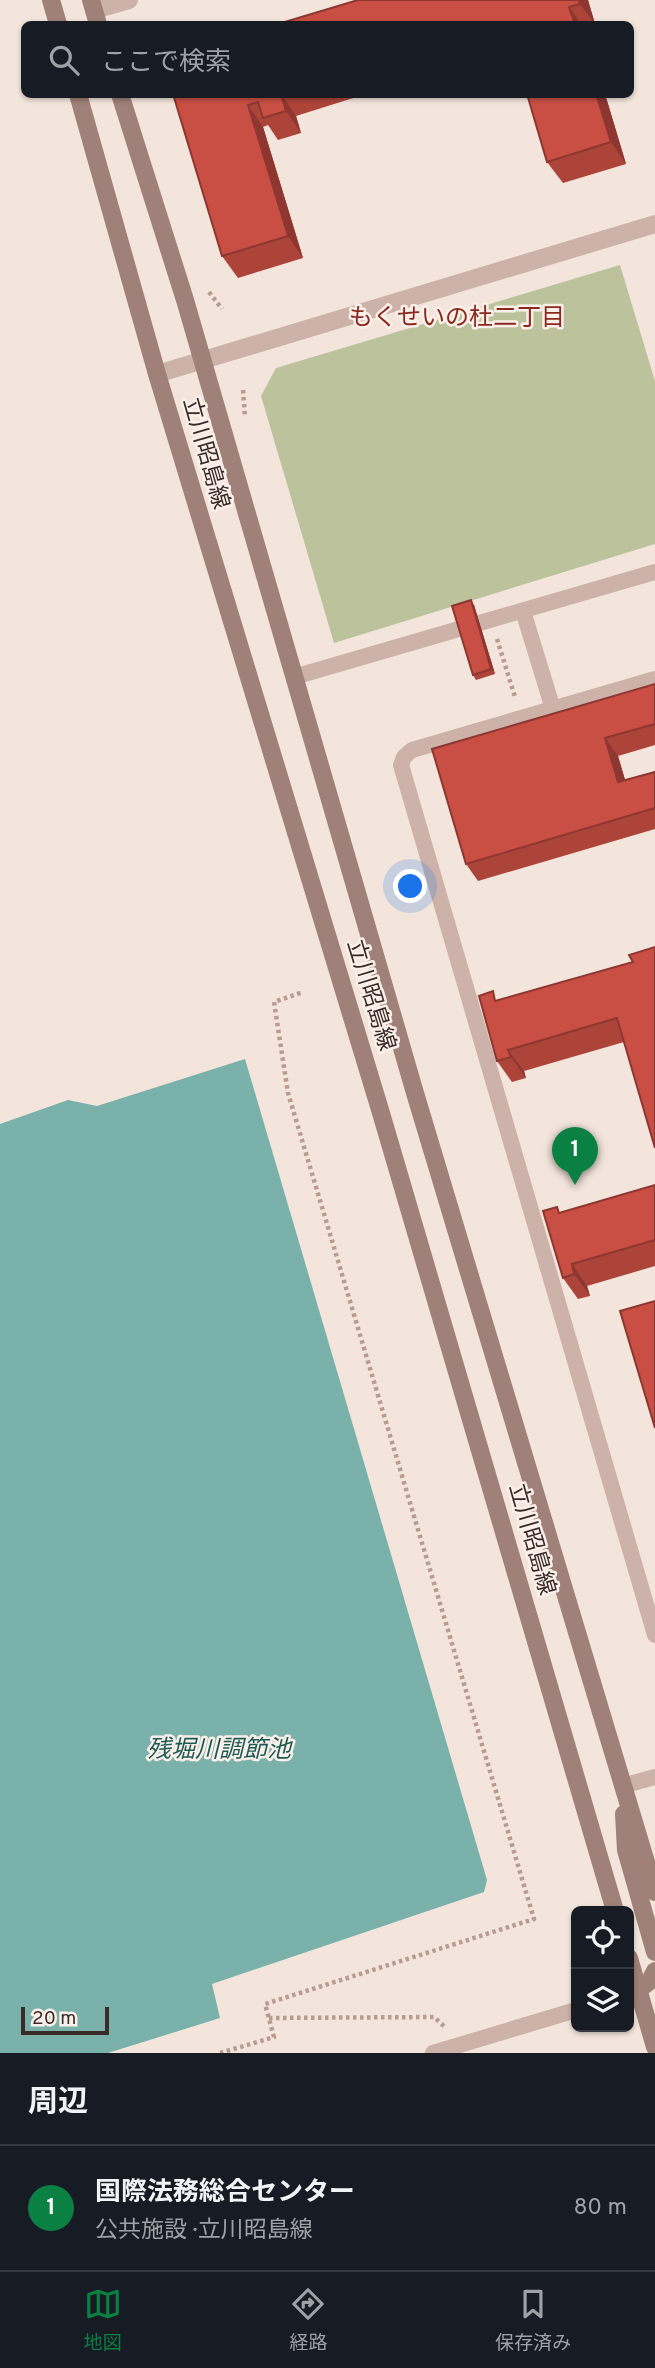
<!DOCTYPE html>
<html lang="ja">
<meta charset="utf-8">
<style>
:root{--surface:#171b24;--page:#20242c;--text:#f1f3f6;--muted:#9ea1a6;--line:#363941;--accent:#0b8043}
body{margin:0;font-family:Overpass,"Noto Sans JP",sans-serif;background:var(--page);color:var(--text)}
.controls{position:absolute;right:21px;bottom:21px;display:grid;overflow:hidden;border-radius:10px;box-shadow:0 2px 5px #0004}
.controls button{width:63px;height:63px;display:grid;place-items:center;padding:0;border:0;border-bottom:2px solid var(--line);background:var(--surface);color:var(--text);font:35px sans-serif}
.scale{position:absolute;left:21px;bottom:18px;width:88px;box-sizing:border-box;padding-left:7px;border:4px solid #382b28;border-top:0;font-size:19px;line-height:24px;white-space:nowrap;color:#382b28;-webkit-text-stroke:5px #faf0e9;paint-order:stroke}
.you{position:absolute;left:411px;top:887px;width:24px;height:24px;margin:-18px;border:5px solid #fff;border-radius:50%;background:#1a73e8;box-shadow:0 0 0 10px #1a73e833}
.badge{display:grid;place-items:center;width:46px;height:46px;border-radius:50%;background:var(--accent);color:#fff;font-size:23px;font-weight:700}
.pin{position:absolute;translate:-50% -58px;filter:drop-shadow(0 2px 4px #0008)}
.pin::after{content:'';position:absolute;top:37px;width:24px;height:21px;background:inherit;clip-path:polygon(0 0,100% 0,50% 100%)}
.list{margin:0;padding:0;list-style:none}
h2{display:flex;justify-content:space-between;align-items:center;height:91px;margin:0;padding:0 28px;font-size:30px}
h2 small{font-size:23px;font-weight:400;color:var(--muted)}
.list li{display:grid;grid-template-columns:46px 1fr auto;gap:21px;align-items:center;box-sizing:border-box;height:126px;padding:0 28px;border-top:2px solid var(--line)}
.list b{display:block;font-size:26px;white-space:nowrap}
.list p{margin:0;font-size:23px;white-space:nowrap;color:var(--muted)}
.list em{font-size:23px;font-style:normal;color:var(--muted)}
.icon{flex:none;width:38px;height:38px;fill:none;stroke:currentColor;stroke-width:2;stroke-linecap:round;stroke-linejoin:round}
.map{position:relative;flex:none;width:655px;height:2053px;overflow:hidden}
.search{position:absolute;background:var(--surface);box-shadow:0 2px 5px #0004;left:21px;right:21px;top:21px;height:77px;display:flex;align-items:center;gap:18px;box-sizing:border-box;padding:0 24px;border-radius:10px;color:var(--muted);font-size:26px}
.sheet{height:217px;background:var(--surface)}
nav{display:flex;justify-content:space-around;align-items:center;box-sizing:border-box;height:98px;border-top:2px solid var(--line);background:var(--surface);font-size:19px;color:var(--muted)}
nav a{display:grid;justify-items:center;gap:4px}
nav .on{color:var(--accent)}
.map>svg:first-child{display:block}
.green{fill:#bcc39c}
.water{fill:#7ab1ab}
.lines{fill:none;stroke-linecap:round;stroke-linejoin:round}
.path{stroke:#b79c92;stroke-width:4.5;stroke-dasharray:3.5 3.5;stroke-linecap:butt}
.service{stroke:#ccb2a8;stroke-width:16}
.minor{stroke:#ccb2a8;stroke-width:18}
.tertiary{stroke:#ccb2a8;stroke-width:18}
.secondary{stroke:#9f8179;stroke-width:18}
.wall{fill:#ad443a}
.shaded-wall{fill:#8d3730}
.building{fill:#c94f44;stroke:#8d3730;stroke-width:2}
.labels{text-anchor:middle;stroke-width:5;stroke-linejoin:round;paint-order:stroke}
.street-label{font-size:23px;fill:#382b28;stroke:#faf0e9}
.neighbourhood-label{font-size:24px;fill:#8a271f;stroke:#faf0e9}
.water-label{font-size:24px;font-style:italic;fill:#1c5b55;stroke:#faf0e9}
</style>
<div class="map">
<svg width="655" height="2053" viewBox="0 0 655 2053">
<rect width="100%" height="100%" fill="#f3e5dc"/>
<!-- green -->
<path class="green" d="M 620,265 L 655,381 L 655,544 L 334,643 L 261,396 L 276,368 Z"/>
<!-- water -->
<path class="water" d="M 245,1059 L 487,1880 L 484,1892 L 212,1984 L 220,2018 L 108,2053 L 0,2053 L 0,1124 L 68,1100 L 97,1106 Z"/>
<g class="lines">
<!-- path -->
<g class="path">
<path d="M 209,292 L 222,309"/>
<path d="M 243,390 L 245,417"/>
<path d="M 497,639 L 515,697"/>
<path d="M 269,2018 L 434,2017 L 446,2028"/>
<path d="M 220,2053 L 274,2037 L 265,2004 L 534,1919 L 288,1093 L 274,1002 L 303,992"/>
</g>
<!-- service -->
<g class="service">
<path d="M 523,611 L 553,709"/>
<path d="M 294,677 L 655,572"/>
<path d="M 655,679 L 412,750 L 404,757 L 401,765 L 655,1635"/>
<path d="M 622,1786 L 655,1777"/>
<path d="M 433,2053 L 576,2010"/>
</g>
<!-- minor -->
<path class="minor" d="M 94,10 L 129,0"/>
<!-- tertiary -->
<path class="tertiary" d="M 157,374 L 655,224"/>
<!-- secondary -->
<g class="secondary">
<path d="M 51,0 L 58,24"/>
<path d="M 91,0 L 98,24"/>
<path d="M 78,94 L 157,374 L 381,1113 L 615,1911"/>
<path d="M 120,94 L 185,300 L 415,1093 L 655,1892"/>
<path d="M 624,1814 L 626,1850 L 655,1952"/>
<path d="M 629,1958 L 655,2047"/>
<path d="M 638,1990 L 650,1981 L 655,1971"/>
</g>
</g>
<!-- wall -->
<g class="wall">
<path d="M 358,0 L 588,0 L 595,24 L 278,24 Z"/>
<path d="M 173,94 L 366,94 L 296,116 L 301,133 L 278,140 L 268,125 L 263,127 L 303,258 L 238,278 L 222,256 Z"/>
<path d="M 527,94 L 605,94 L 626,164 L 563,183 L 547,162 Z"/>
<path d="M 474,605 L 495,674 L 476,680 L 473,675 Z"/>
<path d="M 655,684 L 655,745 L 618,756 L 625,780 L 655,771 L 655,829 L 478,881 L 466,864 Z"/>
<path d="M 655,947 L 624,1042 L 524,1071 L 526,1078 L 512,1082 L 497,1061 L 499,1000 L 633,962 Z"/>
<path d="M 655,1185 L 655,1266 L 587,1286 L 590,1296 L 578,1299 L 563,1278 L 561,1213 Z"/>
</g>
<!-- shaded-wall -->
<g class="shaded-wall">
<path d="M 579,0 L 588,0 L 595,24 L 580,4 Z"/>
<path d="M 569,7 L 581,24 L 575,24 Z"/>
<path d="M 281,94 L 296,116 L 301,133 L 286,111 Z"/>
<path d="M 596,94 L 605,94 L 626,164 L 611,142 Z"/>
<path d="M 248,105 L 263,127 L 303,258 L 288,236 Z"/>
<path d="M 471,600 L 474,605 L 495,674 L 491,669 Z"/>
<path d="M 605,738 L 618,756 L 631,800 L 618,782 Z"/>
<path d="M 508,1050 L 524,1071 L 526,1078 L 511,1057 Z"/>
<path d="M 572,1264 L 587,1286 L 590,1296 L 574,1274 Z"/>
</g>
<!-- building -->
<g class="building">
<path d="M 358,0 L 579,0 L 580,4 L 569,7 L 575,24 L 278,24 Z"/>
<path d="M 173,94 L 281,94 L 286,111 L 263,118 L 258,102 L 248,105 L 288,236 L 222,256 Z"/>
<path d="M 527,94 L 596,94 L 611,142 L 547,162 Z"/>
<path d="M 471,600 L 491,669 L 473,675 L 452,606 Z"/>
<path d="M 655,684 L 655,724 L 605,738 L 618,782 L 655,772 L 655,808 L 466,864 L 432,749 Z"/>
<path d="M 655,947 L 655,1148 L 617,1018 L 508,1050 L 511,1057 L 497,1061 L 479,996 L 493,991 L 495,1001 L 633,962 L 629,955 Z"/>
<path d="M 655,1185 L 655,1240 L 572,1264 L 574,1274 L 563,1278 L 543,1211 L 557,1207 L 559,1213 Z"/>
<path d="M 655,1301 L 655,1428 L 620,1311 Z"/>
</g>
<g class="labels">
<!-- street labels -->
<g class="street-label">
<text transform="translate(207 453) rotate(74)" y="8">立川昭島線</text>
<text transform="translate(372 995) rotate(73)" y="8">立川昭島線</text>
<text transform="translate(533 1539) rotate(74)" y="8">立川昭島線</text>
</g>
<!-- neighbourhood labels -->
<g class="neighbourhood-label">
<text x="457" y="325">もくせいの杜二丁目</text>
</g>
<!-- water labels -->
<g class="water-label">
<text x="219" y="1757">残堀川調節池</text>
</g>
</g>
</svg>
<div class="controls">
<button><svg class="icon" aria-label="locate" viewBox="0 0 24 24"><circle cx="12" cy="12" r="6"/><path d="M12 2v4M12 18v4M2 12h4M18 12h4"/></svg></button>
<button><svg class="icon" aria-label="layers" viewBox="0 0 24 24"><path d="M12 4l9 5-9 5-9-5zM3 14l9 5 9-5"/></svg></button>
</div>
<div class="scale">20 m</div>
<div class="you"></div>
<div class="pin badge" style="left:575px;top:1185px">1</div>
<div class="search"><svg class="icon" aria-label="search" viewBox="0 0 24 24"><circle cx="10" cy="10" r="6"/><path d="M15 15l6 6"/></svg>ここで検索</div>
</div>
<section class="sheet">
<h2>周辺<small></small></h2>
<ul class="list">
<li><span class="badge">1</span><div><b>国際法務総合センター</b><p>公共施設 · 立川昭島線</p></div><em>80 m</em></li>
</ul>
</section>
<nav>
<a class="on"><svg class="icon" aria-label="map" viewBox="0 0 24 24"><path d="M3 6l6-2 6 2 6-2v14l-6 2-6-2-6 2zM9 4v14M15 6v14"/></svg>地図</a>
<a><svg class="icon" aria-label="directions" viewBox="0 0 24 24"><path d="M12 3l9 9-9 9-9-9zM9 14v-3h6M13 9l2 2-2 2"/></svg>経路</a>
<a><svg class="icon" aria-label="saved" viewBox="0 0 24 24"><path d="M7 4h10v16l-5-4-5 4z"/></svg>保存済み</a>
</nav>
